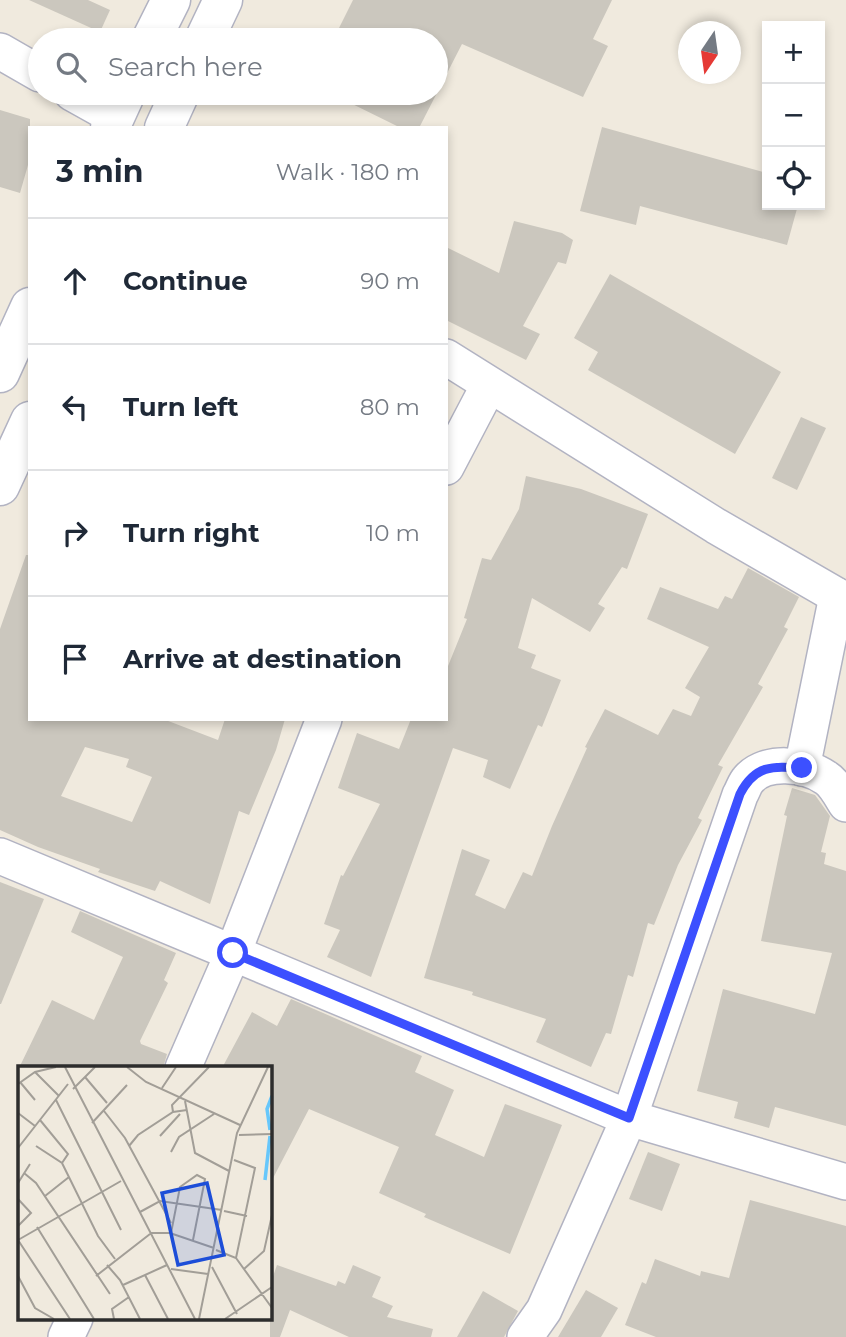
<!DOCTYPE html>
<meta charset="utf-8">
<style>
:root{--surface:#fff;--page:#f2f2f3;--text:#1f2937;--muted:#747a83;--line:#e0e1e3}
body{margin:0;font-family:Montserrat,sans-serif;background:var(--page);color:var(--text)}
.controls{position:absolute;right:21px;top:21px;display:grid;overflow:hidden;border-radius:0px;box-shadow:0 4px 10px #0003}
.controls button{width:63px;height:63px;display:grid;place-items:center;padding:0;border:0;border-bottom:2px solid var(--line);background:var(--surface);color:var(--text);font:35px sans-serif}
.compass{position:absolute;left:678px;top:21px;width:63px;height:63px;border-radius:50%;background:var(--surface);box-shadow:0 4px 10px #0003;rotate:193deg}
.stop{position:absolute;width:21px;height:21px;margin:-16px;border:5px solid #3c50ff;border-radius:50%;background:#fff}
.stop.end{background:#3c50ff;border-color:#fff;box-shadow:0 2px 7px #0008}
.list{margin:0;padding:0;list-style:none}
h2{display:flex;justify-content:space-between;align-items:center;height:91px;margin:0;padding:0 28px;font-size:30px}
h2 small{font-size:23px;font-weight:400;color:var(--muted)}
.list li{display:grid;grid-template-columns:46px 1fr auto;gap:21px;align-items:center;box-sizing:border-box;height:126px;padding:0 28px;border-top:2px solid var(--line)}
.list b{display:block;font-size:26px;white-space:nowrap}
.list em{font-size:23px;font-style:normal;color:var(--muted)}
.icon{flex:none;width:38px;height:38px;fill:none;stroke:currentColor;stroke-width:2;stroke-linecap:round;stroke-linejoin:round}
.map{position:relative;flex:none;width:846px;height:1337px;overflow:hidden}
.search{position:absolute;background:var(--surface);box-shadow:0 4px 10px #0003;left:28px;top:28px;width:420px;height:77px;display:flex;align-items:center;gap:18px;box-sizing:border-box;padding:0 24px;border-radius:38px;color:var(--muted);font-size:26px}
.panel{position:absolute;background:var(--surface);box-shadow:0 4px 10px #0003;left:28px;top:126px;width:420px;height:595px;border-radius:0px}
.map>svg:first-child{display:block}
.building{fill:#cbc7be;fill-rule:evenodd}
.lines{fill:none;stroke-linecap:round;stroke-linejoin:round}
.street-casing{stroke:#b2b3c2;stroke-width:38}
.secondary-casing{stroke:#b2b3c2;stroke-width:41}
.street{stroke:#fff;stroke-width:35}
.secondary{stroke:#fff;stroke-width:38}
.route{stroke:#3c50ff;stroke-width:9}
.inset-river{fill:none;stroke:#67c7fb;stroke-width:3.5}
.inset-road{fill:none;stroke:#a29e97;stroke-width:2}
.view{fill:#1d4ed8;fill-opacity:0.15;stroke:#1d4ed8;stroke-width:3.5}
.inset-edge{fill:none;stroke:#2d2d2d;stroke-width:3.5}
</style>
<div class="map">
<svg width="846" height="1337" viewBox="0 0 846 1337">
<rect width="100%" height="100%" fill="#f0eade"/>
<!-- building -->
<g class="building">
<path d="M 29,0 L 88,0 L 110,10 L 100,32 Z"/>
<path d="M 353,0 L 612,0 L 593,39 L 608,46 L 583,97 L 462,44 L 419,128 L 401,128 L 330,93 L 436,93 L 436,40 L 333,40 Z"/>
<path d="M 0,110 L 30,119 L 30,158 L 20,193 L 0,187 Z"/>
<path d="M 602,127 L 767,173 L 767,205 L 798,205 L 787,245 L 640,206 L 636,225 L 580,211 Z"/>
<path d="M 514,221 L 562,233 L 573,240 L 566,264 L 558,262 L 523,326 L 540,334 L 526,360 L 446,320 L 446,247 L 499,273 Z"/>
<path d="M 610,274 L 781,372 L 735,454 L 588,370 L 598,352 L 574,338 Z"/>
<path d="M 801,417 L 826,428 L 797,490 L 772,478 Z"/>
<path d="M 526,476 L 581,489 L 648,514 L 627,569 L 622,567 L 598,604 L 605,608 L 590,632 L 532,598 L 518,648 L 536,655 L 531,668 L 561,680 L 542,727 L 538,725 L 510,789 L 483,777 L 488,760 L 453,748 L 371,977 L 327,957 L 340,930 L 324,924 L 341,875 L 343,876 L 380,804 L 338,788 L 357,733 L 399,749 L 411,719 L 446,719 L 446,671 L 467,619 L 464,618 L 482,558 L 491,560 L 519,509 Z"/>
<path d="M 26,555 L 30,555 L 30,719 L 163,719 L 218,740 L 225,719 L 285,719 L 276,750 L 249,815 L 239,811 L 210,904 L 160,881 L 155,891 L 98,872 L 100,869 L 38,847 L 0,830 L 0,629 ZM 85,747 L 129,759 L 126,767 L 152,777 L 132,822 L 61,796 Z"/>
<path d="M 748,568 L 799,597 L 784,627 L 788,629 L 758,684 L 763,687 L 718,765 L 723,767 L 698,818 L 702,820 L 678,865 L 654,925 L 648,923 L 633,977 L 628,975 L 611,1034 L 606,1033 L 591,1067 L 536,1042 L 546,1019 L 472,995 L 473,992 L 424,978 L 462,849 L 490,860 L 475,895 L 505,909 L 523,872 L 532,876 L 552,826 L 587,748 L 585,747 L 605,709 L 658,735 L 673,709 L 691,716 L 700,697 L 685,688 L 709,647 L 647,619 L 660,587 L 718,609 L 725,596 L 732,599 Z"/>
<path d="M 792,788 L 815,795 L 830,816 L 821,852 L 826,853 L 824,864 L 846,871 L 846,1126 L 775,1107 L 769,1128 L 734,1118 L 738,1102 L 697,1091 L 723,989 L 815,1014 L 832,953 L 761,941 L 787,816 L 784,815 Z"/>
<path d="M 0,882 L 44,899 L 1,1004 L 0,1004 Z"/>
<path d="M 80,911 L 176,953 L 164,980 L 168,983 L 140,1041 L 141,1044 L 167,1054 L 163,1068 L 19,1068 L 52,1000 L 94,1020 L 123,957 L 71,932 Z"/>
<path d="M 291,999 L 422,1056 L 415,1072 L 454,1090 L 435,1135 L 484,1157 L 505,1104 L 562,1125 L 510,1254 L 424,1217 L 426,1214 L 379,1193 L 399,1147 L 309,1109 L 270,1184 L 270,1068 L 222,1068 L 252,1012 L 277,1026 Z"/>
<path d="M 648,1152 L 680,1164 L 662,1211 L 629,1199 Z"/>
<path d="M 750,1200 L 846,1226 L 846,1337 L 656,1337 L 625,1325 L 642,1282 L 646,1284 L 655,1259 L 700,1276 L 701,1271 L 729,1278 Z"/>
<path d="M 277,1265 L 336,1286 L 338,1281 L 345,1284 L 353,1265 L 381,1277 L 372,1297 L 393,1306 L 387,1317 L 433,1329 L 431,1337 L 349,1337 L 290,1310 L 280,1337 L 270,1337 L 270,1285 Z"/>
<path d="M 586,1290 L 618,1308 L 601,1337 L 558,1337 Z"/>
<path d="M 483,1291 L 518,1311 L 504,1337 L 457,1337 Z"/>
</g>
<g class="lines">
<!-- street casing -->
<g class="street-casing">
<g id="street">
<path d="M 0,51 L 40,74"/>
<path d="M 72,93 L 115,117"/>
<path d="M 446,357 L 716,526 L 846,601"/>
<path d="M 446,467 L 489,385"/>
<path d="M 802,768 L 837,596"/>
<path d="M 0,856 L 629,1118 L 846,1182"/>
<path d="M 183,1068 L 233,953 L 324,719"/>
<path d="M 66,1337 L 75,1318"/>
<path d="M 525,1337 L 544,1310 L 629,1118 L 740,795 C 743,790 745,783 748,780 C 765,759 806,764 826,778 C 834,783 841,796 846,804"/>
</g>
</g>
<!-- secondary casing -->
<g class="secondary-casing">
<g id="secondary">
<path d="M 151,40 L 171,0"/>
<path d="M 204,40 L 223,0"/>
<path d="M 110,128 L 126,93"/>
<path d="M 164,128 L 180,93"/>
<path d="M 0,373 L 30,307"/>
<path d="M 0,486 L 30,421"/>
</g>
</g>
<!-- street -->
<use href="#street" class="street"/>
<!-- secondary -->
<use href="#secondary" class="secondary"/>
</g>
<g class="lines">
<!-- route -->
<path class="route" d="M 233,953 L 629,1118 L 740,794 C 755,765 772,766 802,768"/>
</g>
<!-- overview -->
<g transform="translate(18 1066)">
<rect width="254" height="254" fill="#f0eade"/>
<path class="inset-river" d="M 252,64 L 249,43 L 254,30M 247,114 L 252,70"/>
<path class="inset-road" d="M 47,1 L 177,253M 109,1 L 128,16 L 222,59M 17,6 L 41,30M 67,11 L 89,37M 2,16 L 17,34M 0,18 L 17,6 L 38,1M 144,22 L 158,1M 55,23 L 77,1M 38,34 L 103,164M 167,35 L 177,87 L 211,105M 86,45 L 107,72 L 153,157M 155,46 L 154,39 L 191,1M 0,47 L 17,60M 22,54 L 50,88 L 44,97M 74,57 L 109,19M 221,69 L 254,68M 142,70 L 162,48M 18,80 L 44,97 L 80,170 L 97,193M 111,80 L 120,69 L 155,46 L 169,44M 0,82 L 50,18M 153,86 L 161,71 L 196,48M 216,94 L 237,102 L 218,192M 6,107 L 18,117 L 92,228M 0,117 L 12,98M 27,130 L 51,111M 0,133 L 13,147 L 0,160M 206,145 L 229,150M 122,146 L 142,135 L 204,144M 19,161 L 76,253M 133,167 L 152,167 L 196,182M 153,167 L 162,121 L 179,109 L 187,113 L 175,174M 0,174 L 103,115M 0,174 L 52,253M 198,184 L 218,192 L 254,242M 89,199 L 102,214 L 122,253M 194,201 L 219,248M 153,203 L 190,208M 226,203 L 246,185 L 254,149M 127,209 L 150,253M 0,210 L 17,242 L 36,253M 78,210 L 132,168M 105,219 L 149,199M 96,253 L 94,243 L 111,231M 181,253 L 219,67 L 250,1M 207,253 L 254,221"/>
<path class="view" d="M 189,117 L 206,189 L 160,199 L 144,127 Z"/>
<rect width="254" height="254" class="inset-edge"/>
</g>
</svg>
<div class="controls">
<button>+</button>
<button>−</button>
<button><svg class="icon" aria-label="locate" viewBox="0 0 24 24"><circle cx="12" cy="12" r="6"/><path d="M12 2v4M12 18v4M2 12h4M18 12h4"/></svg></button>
</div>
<svg class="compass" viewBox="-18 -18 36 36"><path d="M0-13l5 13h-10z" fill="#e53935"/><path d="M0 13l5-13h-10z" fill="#747a83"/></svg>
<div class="stop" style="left:233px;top:953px"></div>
<div class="stop end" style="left:802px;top:768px"></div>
<div class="search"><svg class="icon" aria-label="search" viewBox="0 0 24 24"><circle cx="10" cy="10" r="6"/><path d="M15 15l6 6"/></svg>Search here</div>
<section class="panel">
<h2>3 min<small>Walk · 180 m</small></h2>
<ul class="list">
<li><svg class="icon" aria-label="ahead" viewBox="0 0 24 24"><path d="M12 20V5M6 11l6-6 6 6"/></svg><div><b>Continue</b></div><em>90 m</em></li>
<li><svg class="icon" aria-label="left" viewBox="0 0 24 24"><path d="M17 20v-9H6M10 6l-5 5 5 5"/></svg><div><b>Turn left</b></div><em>80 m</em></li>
<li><svg class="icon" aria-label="right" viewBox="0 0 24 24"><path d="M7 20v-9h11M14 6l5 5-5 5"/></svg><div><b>Turn right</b></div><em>10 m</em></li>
<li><svg class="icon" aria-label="arrive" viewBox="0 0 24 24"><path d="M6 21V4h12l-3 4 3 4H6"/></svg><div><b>Arrive at destination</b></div></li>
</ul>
</section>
</div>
